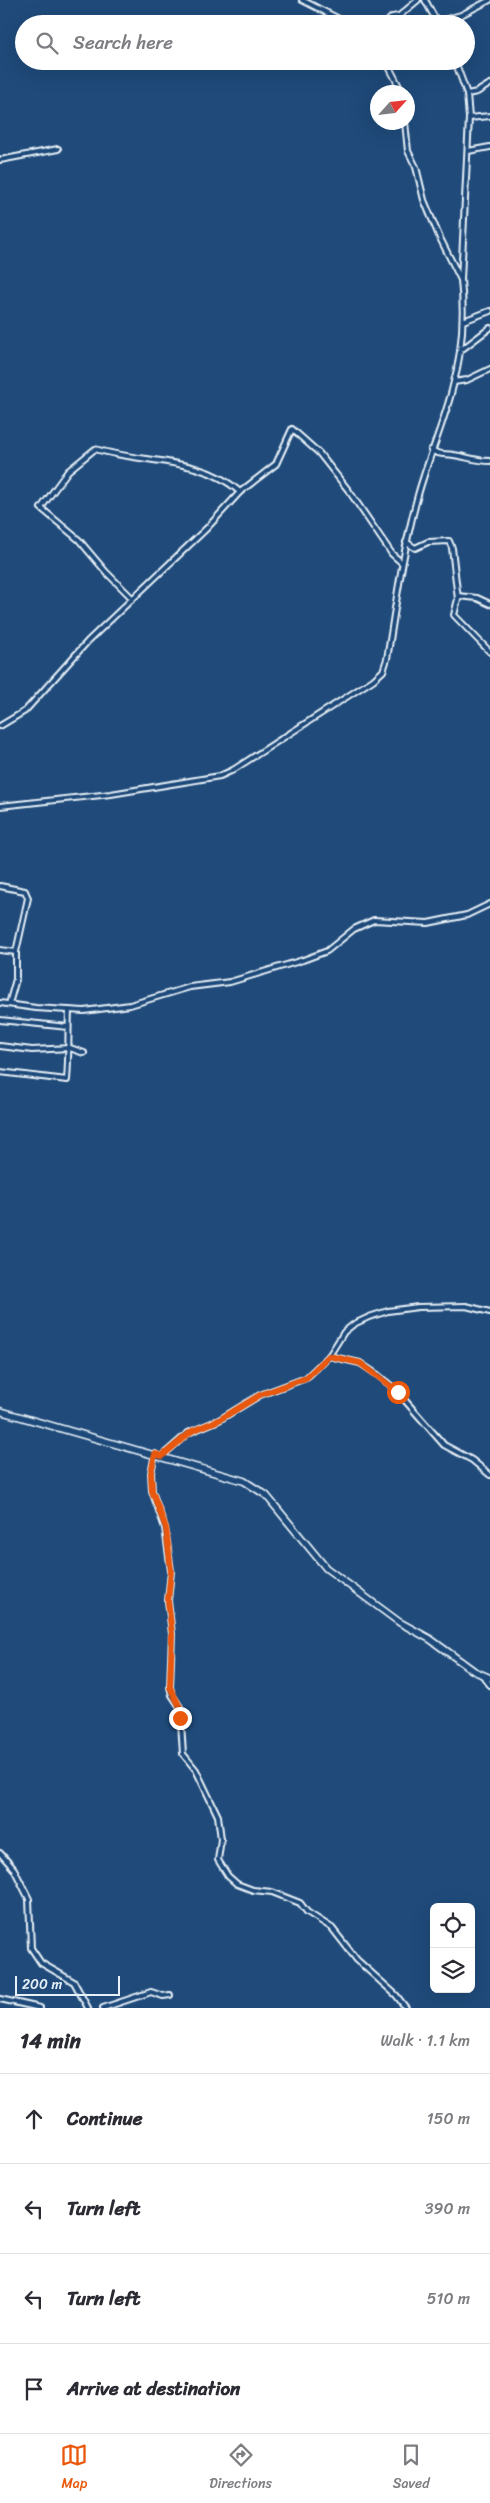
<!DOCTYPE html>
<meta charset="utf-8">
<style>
:root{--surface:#fff;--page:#f2f2f3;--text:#2b2b33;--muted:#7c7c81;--line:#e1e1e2;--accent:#ea580c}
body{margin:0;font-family:Sriracha,sans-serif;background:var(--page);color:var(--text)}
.controls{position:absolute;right:15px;bottom:15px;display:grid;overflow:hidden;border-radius:8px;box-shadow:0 5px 20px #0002}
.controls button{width:45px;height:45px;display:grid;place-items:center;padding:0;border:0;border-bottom:1px solid var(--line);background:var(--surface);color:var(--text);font:25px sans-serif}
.compass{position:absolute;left:370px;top:85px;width:45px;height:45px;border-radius:50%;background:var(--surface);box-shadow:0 5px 20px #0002;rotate:63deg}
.scale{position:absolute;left:15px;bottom:12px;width:105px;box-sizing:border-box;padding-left:5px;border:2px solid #e8f1f8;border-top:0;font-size:14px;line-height:18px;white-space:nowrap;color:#e8f1f8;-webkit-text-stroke:4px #1f4a7a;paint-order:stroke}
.stop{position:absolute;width:15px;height:15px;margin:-11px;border:4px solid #ea580c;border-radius:50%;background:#fff}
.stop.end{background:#ea580c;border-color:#fff;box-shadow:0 1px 5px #0008}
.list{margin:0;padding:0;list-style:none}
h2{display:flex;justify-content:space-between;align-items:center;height:65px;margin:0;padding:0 20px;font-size:21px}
h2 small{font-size:16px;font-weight:400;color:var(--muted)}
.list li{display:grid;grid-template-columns:32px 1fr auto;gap:15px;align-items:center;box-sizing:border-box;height:90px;padding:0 20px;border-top:1px solid var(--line)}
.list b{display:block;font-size:19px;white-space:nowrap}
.list em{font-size:16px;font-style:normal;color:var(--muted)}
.icon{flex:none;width:28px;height:28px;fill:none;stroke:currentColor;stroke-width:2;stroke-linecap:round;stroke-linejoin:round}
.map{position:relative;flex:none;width:490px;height:2008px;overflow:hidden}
.search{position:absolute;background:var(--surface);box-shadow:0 5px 20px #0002;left:15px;right:15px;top:15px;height:55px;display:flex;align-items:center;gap:12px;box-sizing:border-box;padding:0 18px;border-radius:28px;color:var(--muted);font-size:19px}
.sheet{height:425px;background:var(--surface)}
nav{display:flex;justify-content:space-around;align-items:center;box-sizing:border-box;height:70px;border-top:1px solid var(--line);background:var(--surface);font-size:14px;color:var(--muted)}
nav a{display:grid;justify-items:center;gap:2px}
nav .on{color:var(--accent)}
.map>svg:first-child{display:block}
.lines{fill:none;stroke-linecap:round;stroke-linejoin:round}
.minor-casing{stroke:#e8f1f8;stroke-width:8}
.secondary-casing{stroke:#e8f1f8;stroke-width:9}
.minor{stroke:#1f4a7a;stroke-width:4}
.secondary{stroke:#1f4a7a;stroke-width:5.5}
.route{stroke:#ea580c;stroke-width:6}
</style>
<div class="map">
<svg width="490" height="2008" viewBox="0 0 490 2008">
<rect width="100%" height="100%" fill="#1f4a7a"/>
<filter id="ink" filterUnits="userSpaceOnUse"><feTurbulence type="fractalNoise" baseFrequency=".02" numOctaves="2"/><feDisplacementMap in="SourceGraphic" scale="10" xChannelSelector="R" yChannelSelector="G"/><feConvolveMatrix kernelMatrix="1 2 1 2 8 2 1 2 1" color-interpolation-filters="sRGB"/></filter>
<g filter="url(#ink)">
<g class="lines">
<!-- minor casing -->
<g class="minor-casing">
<g id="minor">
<path d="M 302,0 L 349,24"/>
<path d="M 425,0 L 437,22"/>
<path d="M 436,22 L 461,15 L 490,0"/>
<path d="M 385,24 L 392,17 L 399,16 L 418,0"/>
<path d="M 386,61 L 402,92"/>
<path d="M 467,94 L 477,92 L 490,84"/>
<path d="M 469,118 L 490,116"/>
<path d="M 405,122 L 408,151 L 416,167 L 424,200 L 439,236 L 461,280"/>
<path d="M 468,151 L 490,147"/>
<path d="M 0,160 L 58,149"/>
<path d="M 463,321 L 490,311"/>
<path d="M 461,350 L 490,328"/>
<path d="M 454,382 L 467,380 L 490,369"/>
<path d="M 431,450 C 440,456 445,453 454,455 C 467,457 477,461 490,461"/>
<path d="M 406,542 L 415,548 L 428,542 L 449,541 L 452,548 L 458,599 L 454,615 L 490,652"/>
<path d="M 458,596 L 477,598 L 490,604"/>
<path d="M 132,598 L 106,572 L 79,540 L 41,508 L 68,471 L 95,449 C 144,464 201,456 240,492"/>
<path d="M 0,726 L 25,711 L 88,641 L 207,528 L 240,492 L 276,464 L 292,429 L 319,453 L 349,491 L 392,554 L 401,562"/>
<path d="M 0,806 L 111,794 L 220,776 L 233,770 L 373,680 L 383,671 L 387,659 C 396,604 403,549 418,495 C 428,459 443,425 452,390 C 462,354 465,317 461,280 L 469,118 L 467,94 L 455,61"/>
<path d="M 0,886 L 25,891 L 28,898 L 16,952 L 16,979 L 9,1004"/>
<path d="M 0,950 L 16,952"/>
<path d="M 0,1003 L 36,1008 L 84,1011 L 130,1005 L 190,987 L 230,982 L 303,960 L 327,951 L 354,929 L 374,920 L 428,923 L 467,915 L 490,904"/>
<path d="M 0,1020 L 68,1027"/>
<path d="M 0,1046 L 32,1050 L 70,1048 L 84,1053"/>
<path d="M 0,1072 L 67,1080 C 69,1056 68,1034 69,1010"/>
<path d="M 329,1356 L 360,1363 L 378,1375 L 395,1389 L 444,1445 L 472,1460 L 490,1475"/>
<path d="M 155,1454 L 151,1473 L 152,1491 L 165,1528 L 171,1571 L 168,1601 L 172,1634 L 170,1687 L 172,1695 L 180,1707 L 183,1754 L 196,1770 L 218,1816 L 221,1839 L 218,1860 L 228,1876 L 237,1884 L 253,1890 L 272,1892 L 300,1903 L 307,1912 L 332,1928 L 357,1960 L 396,1995 L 406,2008"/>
<path d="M 162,1456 L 188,1433 L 219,1420 L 260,1395 L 306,1378 L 329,1356 L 344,1332 L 354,1324 L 369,1317 L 388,1311 L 418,1307 L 466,1306 L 490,1312"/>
<path d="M 483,1676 L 490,1685"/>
<path d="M 0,1853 L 14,1869 L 29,1899 L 31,1948 L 41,1963 L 74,1982 L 88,2008"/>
<path d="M 0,1999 L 40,2008"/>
<path d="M 103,2008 L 151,1992 L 163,1996 L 170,1995"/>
</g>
</g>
<!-- secondary casing -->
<g class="secondary-casing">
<path id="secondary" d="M 0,1411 L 244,1481 L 266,1495 L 326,1568 L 399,1622 L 430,1639 L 474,1671 L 490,1678"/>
</g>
<!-- minor -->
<use href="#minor" class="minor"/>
<!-- secondary -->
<use href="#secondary" class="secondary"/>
</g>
</g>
<g class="lines" filter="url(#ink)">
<!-- route -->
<path class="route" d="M 180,1718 L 180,1707 L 170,1687 L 172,1634 L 168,1601 L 171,1570 L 166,1528 L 152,1491 L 151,1473 L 155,1454 L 162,1456 L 192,1431 L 219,1420 L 260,1395 L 306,1378 L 329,1356 L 360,1363 L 398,1392"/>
</g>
</svg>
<div class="controls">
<button><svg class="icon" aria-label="locate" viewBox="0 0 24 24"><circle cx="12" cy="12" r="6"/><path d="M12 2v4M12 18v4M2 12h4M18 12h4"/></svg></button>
<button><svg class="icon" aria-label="layers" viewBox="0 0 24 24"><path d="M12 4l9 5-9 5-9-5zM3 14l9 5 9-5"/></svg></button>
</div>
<svg class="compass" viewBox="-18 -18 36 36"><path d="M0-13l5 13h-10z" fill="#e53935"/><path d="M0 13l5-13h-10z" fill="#7c7c81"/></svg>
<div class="scale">200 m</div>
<div class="stop" style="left:398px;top:1392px"></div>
<div class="stop end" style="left:180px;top:1718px"></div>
<div class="search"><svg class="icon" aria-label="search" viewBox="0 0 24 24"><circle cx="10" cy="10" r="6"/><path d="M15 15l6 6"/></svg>Search here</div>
</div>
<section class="sheet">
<h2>14 min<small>Walk · 1.1 km</small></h2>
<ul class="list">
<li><svg class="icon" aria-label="ahead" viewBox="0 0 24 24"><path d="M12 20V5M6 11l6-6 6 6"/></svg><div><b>Continue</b></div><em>150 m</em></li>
<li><svg class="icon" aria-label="left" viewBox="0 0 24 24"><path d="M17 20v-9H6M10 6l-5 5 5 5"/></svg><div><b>Turn left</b></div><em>390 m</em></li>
<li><svg class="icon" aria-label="left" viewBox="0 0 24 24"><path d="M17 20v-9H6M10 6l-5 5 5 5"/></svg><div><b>Turn left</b></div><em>510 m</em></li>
<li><svg class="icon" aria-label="arrive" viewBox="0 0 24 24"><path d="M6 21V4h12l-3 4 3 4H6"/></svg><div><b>Arrive at destination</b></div></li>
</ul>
</section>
<nav>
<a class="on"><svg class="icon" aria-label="map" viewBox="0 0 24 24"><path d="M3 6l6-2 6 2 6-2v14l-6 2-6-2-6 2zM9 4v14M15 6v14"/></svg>Map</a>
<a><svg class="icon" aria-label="directions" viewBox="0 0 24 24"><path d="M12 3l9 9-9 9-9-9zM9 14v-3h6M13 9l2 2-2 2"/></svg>Directions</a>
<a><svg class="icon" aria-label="saved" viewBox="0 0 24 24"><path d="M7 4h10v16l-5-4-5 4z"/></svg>Saved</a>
</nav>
